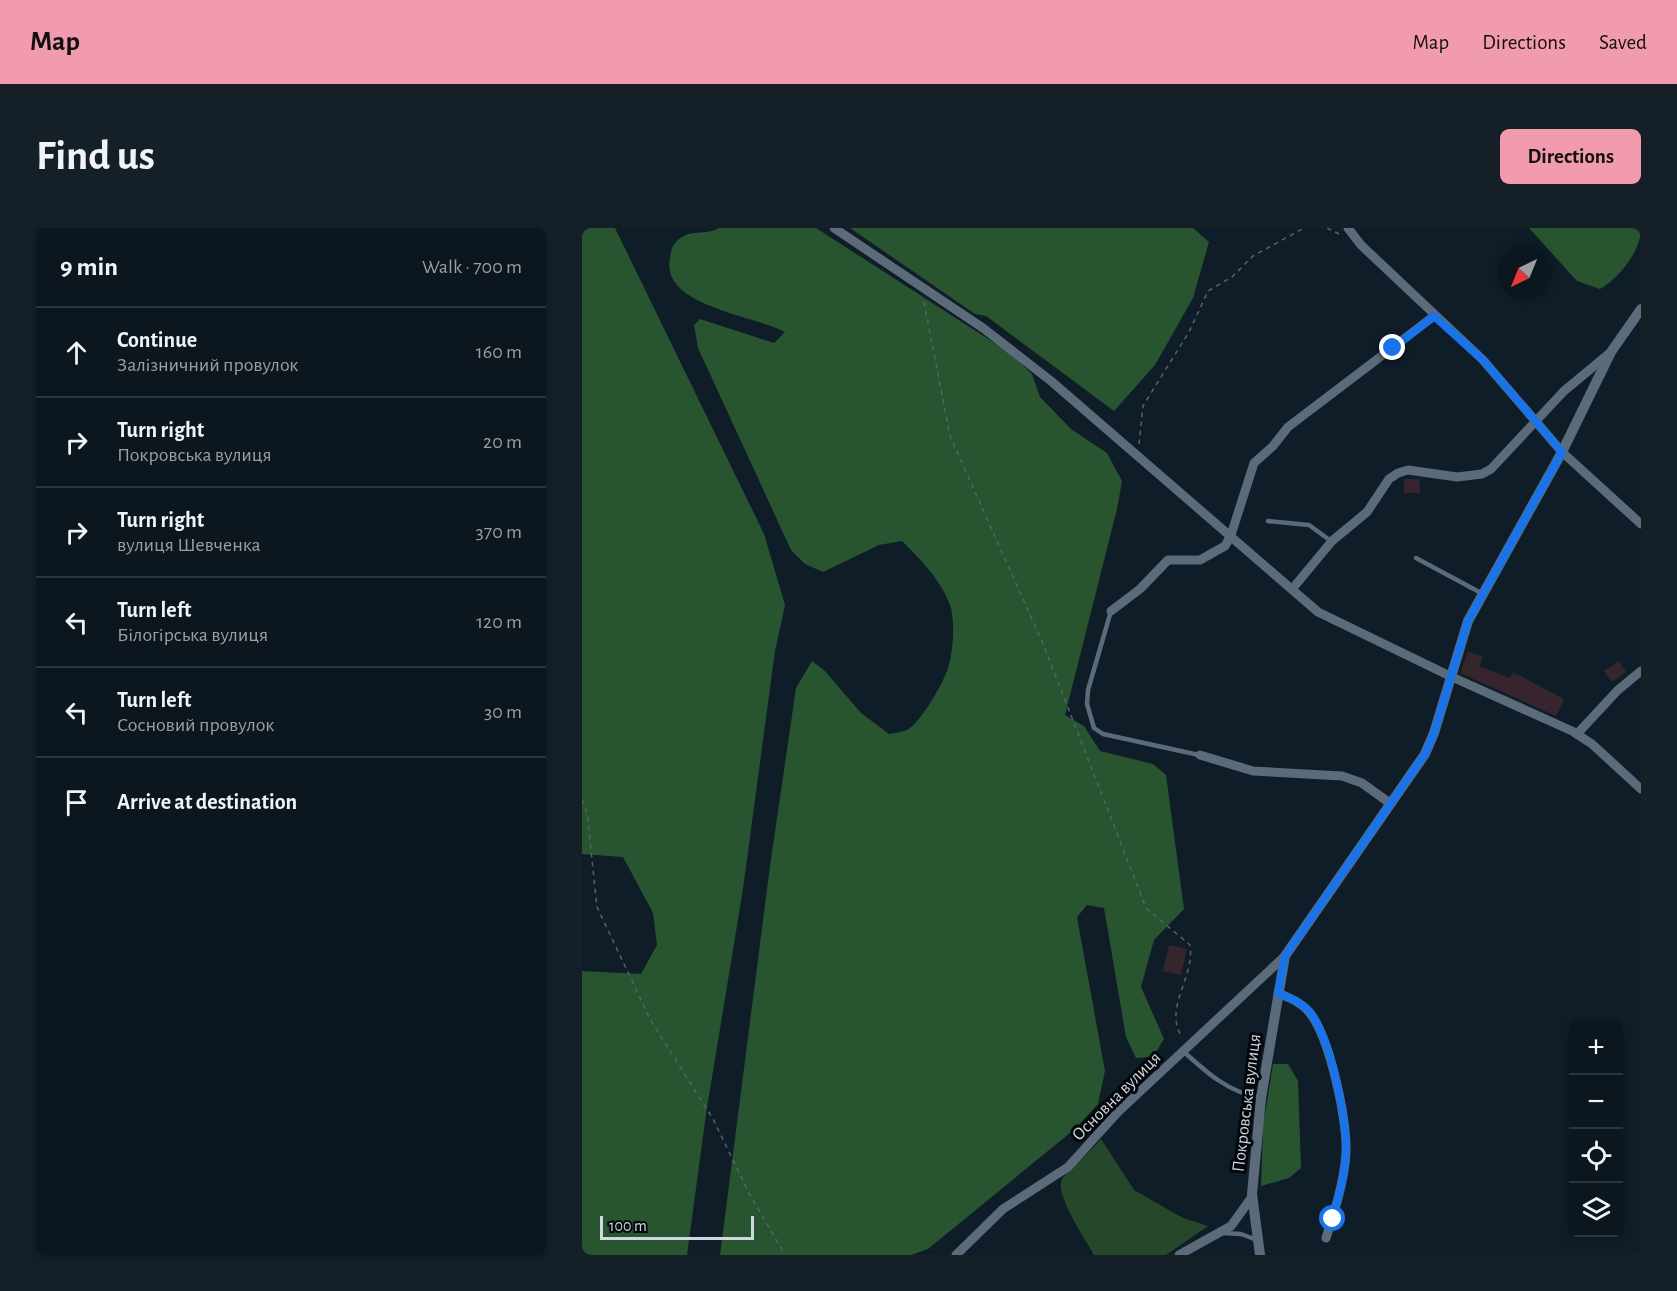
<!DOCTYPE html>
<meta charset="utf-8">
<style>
:root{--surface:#0b161f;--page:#141f28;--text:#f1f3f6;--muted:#9a9fa4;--line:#2b353d;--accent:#f29aae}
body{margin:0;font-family:"Alegreya Sans",sans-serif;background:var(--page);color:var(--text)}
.controls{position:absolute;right:18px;bottom:18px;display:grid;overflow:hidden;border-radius:9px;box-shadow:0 3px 9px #0003}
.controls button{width:54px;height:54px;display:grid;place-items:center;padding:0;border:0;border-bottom:2px solid var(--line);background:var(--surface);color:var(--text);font:30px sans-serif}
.compass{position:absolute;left:915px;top:18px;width:54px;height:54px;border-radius:50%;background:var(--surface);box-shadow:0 3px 9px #0003;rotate:223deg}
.scale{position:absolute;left:18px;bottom:15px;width:154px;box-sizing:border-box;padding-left:6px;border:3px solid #cfd8e0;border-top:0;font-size:16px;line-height:21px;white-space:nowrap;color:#cfd8e0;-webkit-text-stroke:4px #03070b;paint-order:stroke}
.stop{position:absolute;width:18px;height:18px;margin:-14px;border:4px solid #1a73e8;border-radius:50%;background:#fff}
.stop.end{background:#1a73e8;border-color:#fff;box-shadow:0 2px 6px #0008}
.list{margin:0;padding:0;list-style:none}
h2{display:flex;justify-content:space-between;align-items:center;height:78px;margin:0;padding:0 24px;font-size:26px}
h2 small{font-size:20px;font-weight:400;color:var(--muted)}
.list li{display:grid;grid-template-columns:39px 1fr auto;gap:18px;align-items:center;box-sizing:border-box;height:90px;padding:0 24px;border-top:2px solid var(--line)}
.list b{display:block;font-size:22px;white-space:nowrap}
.list p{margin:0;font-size:20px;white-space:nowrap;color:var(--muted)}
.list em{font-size:20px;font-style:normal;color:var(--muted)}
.icon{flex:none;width:33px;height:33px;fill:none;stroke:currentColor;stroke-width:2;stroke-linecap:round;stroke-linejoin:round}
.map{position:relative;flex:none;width:1059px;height:1027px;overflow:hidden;border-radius:9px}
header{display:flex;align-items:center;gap:36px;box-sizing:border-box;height:84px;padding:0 30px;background:var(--accent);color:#111}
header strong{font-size:28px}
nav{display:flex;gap:33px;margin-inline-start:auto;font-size:21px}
.intro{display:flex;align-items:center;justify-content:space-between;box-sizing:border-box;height:144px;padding:0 36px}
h1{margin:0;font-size:42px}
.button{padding:15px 27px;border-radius:9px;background:var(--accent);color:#111;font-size:21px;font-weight:700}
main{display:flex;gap:36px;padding:0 36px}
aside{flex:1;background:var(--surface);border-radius:9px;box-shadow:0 3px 9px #0003}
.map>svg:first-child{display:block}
.green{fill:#25482b}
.forest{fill:#285430}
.building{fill:#37252d}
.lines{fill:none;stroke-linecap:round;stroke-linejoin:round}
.path{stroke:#56636d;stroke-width:1.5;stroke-dasharray:4.5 4.5;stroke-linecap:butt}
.service{stroke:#5b6b7a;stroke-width:4.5}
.minor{stroke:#5b6b7a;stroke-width:9}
.tertiary{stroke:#5b6b7a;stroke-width:10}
.route{stroke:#1a73e8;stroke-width:8}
.labels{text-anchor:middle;stroke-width:6;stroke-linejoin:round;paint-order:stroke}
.street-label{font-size:18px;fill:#cfd8e0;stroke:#03070b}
</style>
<header>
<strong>Map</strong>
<nav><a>Map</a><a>Directions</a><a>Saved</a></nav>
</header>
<div class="intro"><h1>Find us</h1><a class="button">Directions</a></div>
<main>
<aside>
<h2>9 min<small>Walk · 700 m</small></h2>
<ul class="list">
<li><svg class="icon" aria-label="ahead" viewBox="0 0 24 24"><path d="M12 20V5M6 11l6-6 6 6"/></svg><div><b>Continue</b><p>Залізничний провулок</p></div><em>160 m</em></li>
<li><svg class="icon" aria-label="right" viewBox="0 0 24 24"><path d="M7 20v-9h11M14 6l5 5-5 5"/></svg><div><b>Turn right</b><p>Покровська вулиця</p></div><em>20 m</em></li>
<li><svg class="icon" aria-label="right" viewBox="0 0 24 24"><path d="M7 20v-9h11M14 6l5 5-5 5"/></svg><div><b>Turn right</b><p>вулиця Шевченка</p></div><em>370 m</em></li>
<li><svg class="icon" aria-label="left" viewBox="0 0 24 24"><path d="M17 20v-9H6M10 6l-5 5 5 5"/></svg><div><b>Turn left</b><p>Білогірська вулиця</p></div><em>120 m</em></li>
<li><svg class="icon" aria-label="left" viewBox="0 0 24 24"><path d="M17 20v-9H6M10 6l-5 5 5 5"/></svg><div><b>Turn left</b><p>Сосновий провулок</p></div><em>30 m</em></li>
<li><svg class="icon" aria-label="arrive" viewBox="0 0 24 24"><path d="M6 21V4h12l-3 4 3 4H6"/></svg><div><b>Arrive at destination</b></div></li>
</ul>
</aside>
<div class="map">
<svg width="1059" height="1027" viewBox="0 0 1059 1027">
<rect width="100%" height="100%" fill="#0f1d29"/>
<!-- green -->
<path class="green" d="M 519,911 L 552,962 L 601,990 L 626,998 L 584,1027 L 512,1027 C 504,1012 472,966 480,951 C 484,944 511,921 519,911 Z"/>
<!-- forest -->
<g class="forest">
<path d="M 0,0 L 33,0 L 182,306 L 203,377 L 193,423 L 161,661 L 124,886 L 105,1027 L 0,1027 L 0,743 L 59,746 L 75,717 L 71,685 L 41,629 L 0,626 Z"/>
<path d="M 137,0 L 234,0 L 428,125 L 450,146 L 458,169 L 489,201 L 525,225 L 540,253 L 535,281 L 483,487 L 502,498 L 518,523 L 571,536 L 584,547 L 602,681 L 572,712 L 559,759 L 582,811 L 571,829 L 554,830 L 544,809 L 522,680 L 505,677 L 495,689 L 523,843 L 516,876 L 494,900 L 346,1021 L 329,1027 L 138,1027 L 188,638 L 214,460 L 230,433 L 243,443 L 279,485 L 307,506 C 312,505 320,504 325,502 C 339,494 361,456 366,440 C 371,424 373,397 369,380 C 361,354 339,332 320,313 L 297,317 L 241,344 L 223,336 L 209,322 L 116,120 L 112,97 L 118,91 L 192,115 L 203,104 C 172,87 78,78 88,30 C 89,20 92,13 102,8 C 112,2 126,7 137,0 Z"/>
<path d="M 268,0 L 611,0 L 627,14 L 611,70 L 573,137 L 532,183 L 404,88 L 393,86 Z"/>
<path d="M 947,0 L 1059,0 C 1059,23 1037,50 1018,61 L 995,53 Z"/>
<path d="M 691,836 L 706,836 L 716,853 L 719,940 L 707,950 L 679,958 L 681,898 Z"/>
</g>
<!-- building -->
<g class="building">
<path d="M 822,251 L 837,251 L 838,265 L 822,265 Z"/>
<path d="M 886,423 L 901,429 L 897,438 L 928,450 L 931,444 L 982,471 L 974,488 L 878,445 Z"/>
<path d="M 1037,433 L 1044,444 L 1030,454 L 1022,443 Z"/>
<path d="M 587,717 L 605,721 L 599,747 L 581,743 Z"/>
</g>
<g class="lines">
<!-- path -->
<g class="path">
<path d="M 745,0 L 759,7"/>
<path d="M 342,74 L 368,208 L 462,418 L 564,680 L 608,717 C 613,750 581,780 600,809"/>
<path d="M 557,216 L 561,178 L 607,104 L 626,63 L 650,49 L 671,28 L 722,0"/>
<path d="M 0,572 L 5,585 L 15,679 L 69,793 L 131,891 L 168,967 L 203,1027"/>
<path d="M 0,1025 L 2,1027"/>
</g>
<!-- service -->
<g class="service">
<path d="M 686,293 L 727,297 L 749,313"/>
<path d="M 834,330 L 901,366"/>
<path d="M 529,383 L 506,462 L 505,476 L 512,500 L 521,506 L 617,527"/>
<path d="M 601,823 C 625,845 646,864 679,870"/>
<path d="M 640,1005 L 659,1006 L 675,1012"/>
</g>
<!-- minor -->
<g class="minor">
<path d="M 252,0 L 401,100 L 469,153 L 736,384 L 870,449 L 990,503 L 1010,516 L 1059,561"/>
<path d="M 766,0 L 779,17 L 901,132 L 980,224 L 1059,296"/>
<path d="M 711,360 L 750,313 L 785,284 L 807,251 L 816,245 L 826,242 L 875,249 L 900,246 L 909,241 L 982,163 L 1029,124"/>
<path d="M 529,383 L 558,361 L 586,332 L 618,332 L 643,318 L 649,307 L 672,235 L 691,218 L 706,199 L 852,88"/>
<path d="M 995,506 L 1036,462 L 1059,443"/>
<path d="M 618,527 L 671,543 L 760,548 L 780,555 L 809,576"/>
<path d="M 696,765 C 708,770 719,774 727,784 C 748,809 765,892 764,925 C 762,954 753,982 744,1010"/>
<path d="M 374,1027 L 421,981 L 486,939 L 536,884 L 703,728"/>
<path d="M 597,1027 L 649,998 L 670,969"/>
</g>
<!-- tertiary -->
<path class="tertiary" d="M 678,1027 L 670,966 L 679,870 L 703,728 L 843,526 L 852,505 L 886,393 L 980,224 L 1029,124 L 1059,81"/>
</g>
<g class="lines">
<!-- route -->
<path class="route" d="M 751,991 C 756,968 764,946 764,922 C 764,889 749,811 728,784 C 720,775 708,770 696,765 L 703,728 L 843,526 L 852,505 L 886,393 L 980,224 L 901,132 L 852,88 L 811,120"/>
</g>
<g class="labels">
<!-- street labels -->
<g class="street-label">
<text transform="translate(534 868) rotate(-45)" y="6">Основна вулиця</text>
<text transform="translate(664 875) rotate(-83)" y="6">Покровська вулиця</text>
</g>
</g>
</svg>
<div class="controls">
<button>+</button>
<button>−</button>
<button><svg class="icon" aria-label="locate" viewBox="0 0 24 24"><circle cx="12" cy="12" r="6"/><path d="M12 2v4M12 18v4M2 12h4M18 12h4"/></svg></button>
<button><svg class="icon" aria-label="layers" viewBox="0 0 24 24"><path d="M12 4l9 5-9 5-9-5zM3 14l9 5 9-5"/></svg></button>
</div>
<svg class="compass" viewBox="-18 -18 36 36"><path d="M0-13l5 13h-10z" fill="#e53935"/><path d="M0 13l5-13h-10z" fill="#9a9fa4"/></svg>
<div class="scale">100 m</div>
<div class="stop" style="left:751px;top:991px"></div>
<div class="stop end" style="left:811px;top:120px"></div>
</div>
</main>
